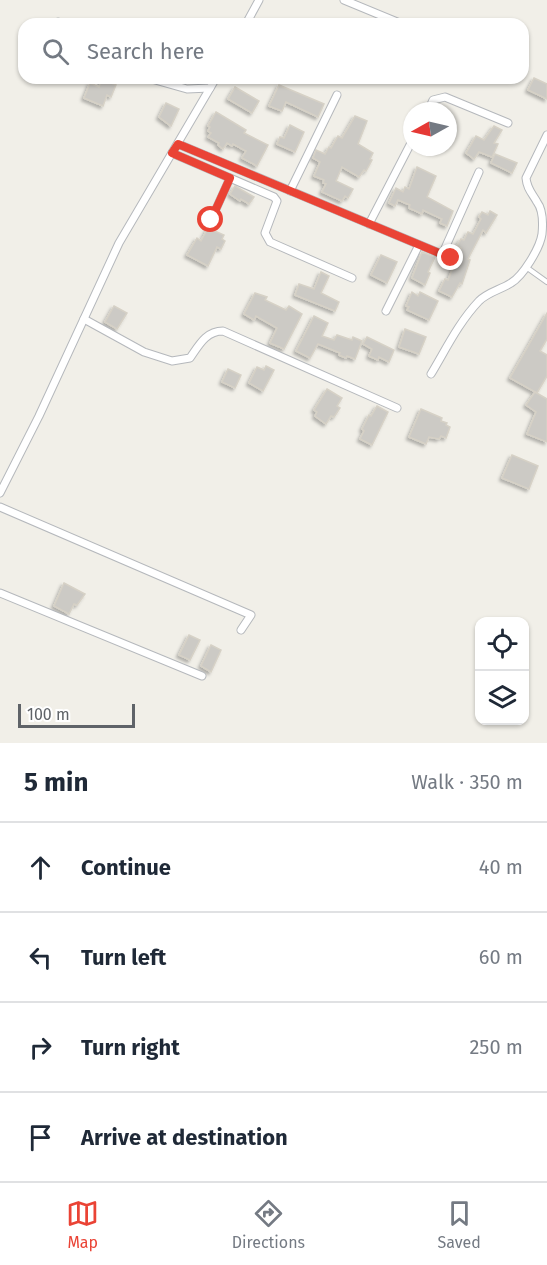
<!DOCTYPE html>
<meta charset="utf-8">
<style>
:root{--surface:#fff;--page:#f2f2f3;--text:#1f2937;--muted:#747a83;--line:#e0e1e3;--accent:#ea4335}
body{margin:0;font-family:"Fira Sans",sans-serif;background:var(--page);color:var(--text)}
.controls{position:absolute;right:18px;bottom:18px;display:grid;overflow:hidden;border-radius:12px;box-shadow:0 2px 4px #0004}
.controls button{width:54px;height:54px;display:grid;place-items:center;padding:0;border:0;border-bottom:2px solid var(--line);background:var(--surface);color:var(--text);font:30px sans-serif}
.compass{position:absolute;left:403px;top:102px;width:54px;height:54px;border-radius:50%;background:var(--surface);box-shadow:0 2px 4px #0004;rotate:262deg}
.scale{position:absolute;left:18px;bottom:15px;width:117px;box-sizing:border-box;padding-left:6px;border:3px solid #5f6368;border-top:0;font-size:16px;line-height:21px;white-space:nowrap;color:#5f6368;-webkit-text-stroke:4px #fff;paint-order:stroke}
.stop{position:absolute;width:18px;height:18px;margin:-14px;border:4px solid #ea4335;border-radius:50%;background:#fff}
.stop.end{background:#ea4335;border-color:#fff;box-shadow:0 2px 6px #0008}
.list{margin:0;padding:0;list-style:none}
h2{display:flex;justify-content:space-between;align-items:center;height:78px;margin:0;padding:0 24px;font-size:26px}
h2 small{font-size:20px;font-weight:400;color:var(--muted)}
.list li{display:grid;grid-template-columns:39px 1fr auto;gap:18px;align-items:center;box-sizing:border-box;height:90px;padding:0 24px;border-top:2px solid var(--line)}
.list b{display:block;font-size:22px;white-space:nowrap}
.list em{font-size:20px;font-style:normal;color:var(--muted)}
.icon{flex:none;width:33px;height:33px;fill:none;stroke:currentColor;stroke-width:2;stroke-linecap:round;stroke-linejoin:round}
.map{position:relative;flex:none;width:547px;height:743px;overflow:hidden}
.search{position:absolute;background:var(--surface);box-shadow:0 2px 4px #0004;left:18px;right:18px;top:18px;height:66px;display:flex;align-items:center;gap:15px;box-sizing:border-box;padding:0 21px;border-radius:18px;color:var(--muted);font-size:22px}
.sheet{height:438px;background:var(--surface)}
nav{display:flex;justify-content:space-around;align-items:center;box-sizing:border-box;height:84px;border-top:2px solid var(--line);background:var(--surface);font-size:16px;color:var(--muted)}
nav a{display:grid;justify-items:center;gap:3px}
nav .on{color:var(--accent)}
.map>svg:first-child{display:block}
.building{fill:#cccac5;stroke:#d6d1c6;stroke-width:1.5;filter:url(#shadow)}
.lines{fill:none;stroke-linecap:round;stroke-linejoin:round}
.lane-casing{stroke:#b5b8bc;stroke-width:6}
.street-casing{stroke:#b5b8bc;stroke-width:9}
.lane{stroke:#fff;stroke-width:4}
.street{stroke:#fff;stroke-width:7}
.route{stroke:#ea4335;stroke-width:8}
</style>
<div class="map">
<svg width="547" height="743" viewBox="0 0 547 743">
<defs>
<filter id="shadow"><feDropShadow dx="-2.5" dy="2.5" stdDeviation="1.5" flood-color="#0004"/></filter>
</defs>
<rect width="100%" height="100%" fill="#f1efe8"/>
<!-- building -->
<g class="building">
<path d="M 534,78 L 547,84 L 547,99 L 528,90 Z"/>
<path d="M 102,79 L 116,85 L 111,97 L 107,95 L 103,106 L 84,98 L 90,83 L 99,87 Z"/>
<path d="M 279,85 L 324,104 L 318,117 L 286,102 L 282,111 L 269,106 Z"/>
<path d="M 235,87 L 259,101 L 252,113 L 228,99 Z"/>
<path d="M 166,103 L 179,109 L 171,126 L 159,117 Z"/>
<path d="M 216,112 L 246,130 L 244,133 L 268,145 L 257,166 L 242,158 L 246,151 L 233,144 L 232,146 L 227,143 L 223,149 L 218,145 L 219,143 L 208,137 L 211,133 L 208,131 L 210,127 L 208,126 Z"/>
<path d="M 355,116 L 367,121 L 358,144 L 373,153 L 370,159 L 372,160 L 366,171 L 364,170 L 359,177 L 342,167 L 336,181 L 353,189 L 348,198 L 345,196 L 342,201 L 322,192 L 326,184 L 323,183 L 324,180 L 314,176 L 320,162 L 313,158 L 316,150 L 325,154 L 329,147 L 331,148 L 338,136 L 342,138 Z"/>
<path d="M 290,125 L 304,132 L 295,152 L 277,144 L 280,137 L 284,138 Z"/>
<path d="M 494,126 L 502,130 L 494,143 L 498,144 L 492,157 L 479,152 L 474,159 L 466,153 L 476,136 L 484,140 Z"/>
<path d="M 495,154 L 517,163 L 512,173 L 491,163 Z"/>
<path d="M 417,167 L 436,176 L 427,197 L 453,211 L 447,226 L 440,223 L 442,219 L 423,210 L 422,214 L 409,208 L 410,205 L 398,200 L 395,206 L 389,203 L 396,188 L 403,192 L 405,187 L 409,189 Z"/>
<path d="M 235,186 L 254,197 L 249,204 L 241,199 L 240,201 L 230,194 Z"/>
<path d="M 490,211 L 497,215 L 486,233 L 483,230 L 468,259 L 470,260 L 462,284 L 460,283 L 452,297 L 439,291 L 445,279 L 448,280 L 461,248 L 457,246 L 461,239 L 464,240 L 468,232 L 473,234 L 481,219 L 479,217 L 482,212 L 488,215 Z"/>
<path d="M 208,228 L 224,235 L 222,239 L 225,241 L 221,249 L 217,247 L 208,266 L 187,255 L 197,238 L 201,241 Z"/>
<path d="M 422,252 L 435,257 L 428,272 L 430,273 L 425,285 L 412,278 Z"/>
<path d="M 381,255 L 397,262 L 387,283 L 371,275 Z"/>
<path d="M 321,272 L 329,276 L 321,293 L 339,302 L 335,311 L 295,295 L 299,284 L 314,289 Z"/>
<path d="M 412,292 L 418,296 L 420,292 L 438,301 L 429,320 L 407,310 L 409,307 L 406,306 Z"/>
<path d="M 255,293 L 267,297 L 265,300 L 286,310 L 289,306 L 302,314 L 284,349 L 270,343 L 277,328 L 256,316 L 254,320 L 244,314 Z"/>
<path d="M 114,306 L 127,313 L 117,329 L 105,322 Z"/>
<path d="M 547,313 L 547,339 L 540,351 L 547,355 L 547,376 L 537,393 L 510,378 Z"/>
<path d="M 314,316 L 328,323 L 322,336 L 334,340 L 337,335 L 352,340 L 353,337 L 362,341 L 355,359 L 347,356 L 346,358 L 339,355 L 340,353 L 318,344 L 310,358 L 296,351 Z"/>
<path d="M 405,329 L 426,337 L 419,354 L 399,347 Z"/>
<path d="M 367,337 L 394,350 L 389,362 L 379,357 L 378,360 L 369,356 L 372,349 L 363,344 Z"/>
<path d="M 266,366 L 274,370 L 263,391 L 249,383 L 257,367 L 264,370 Z"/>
<path d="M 228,369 L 241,375 L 235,388 L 222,382 Z"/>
<path d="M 327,389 L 342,398 L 337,406 L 340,408 L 334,417 L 331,416 L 326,424 L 315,416 L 317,412 L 314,410 Z"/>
<path d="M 535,392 L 547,399 L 547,442 L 527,434 L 536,412 L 526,405 Z"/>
<path d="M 377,406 L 388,412 L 372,445 L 360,439 L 364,431 L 362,429 L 369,415 L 371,416 Z"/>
<path d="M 421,409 L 442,418 L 441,421 L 447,423 L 446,425 L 450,427 L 446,438 L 441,436 L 439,439 L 429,437 L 426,444 L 409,437 Z"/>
<path d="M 512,455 L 538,466 L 529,489 L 502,478 Z"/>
<path d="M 64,583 L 85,594 L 77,605 L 74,604 L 69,614 L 54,606 Z"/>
<path d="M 189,635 L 200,640 L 190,660 L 179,655 Z"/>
<path d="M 211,645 L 221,650 L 211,672 L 201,666 Z"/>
</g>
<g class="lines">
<!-- lane casing -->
<g class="lane-casing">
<path id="lane" d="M 526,267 L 547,282"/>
</g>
<!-- street casing -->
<g class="street-casing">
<g id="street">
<path d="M 344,0 L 402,24"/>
<path d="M 58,22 L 59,24"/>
<path d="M 246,24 L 259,0"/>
<path d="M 148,78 L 187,89 L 210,88"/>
<path d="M 428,111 L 433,100 L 445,97 L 508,123"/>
<path d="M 178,144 L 451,258"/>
<path d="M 172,153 L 274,197 L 277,201 L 265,233 L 270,242 L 352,278"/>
<path d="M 290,191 L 337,95"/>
<path d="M 211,220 L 230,178"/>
<path d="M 369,224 L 412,141"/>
<path d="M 442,255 L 479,172"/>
<path d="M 386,311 L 419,245"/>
<path d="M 84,319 L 144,352 L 172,361 L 190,358 C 199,345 206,331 223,331 L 397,408"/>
<path d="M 431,374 C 446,349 459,322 479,301 C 488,292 500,290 511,283 C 523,276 540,248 542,234 C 543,224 543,210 537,202 C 532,193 527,189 526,178 L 547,135"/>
<path d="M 0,493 L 39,416 L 119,243 L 216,78"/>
<path d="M 0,507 L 251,615 L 241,630"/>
<path d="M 0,593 L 202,676"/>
</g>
</g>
<!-- lane -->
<use href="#lane" class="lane"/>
<!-- street -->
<use href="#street" class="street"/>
</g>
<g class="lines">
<!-- route -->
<path class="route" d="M 211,220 L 230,178 L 172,153 L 178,144 L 451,258"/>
</g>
</svg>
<div class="controls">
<button><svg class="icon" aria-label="locate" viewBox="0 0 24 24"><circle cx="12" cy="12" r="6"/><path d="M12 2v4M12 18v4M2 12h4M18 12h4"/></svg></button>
<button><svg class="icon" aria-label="layers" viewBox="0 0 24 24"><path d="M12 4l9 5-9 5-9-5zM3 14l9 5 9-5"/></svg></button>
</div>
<svg class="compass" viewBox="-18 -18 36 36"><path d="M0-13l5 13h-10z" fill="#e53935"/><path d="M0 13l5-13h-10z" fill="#747a83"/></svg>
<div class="scale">100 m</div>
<div class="stop" style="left:211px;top:220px"></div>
<div class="stop end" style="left:451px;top:258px"></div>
<div class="search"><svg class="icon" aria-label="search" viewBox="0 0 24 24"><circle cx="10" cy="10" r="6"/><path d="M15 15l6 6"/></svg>Search here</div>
</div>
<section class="sheet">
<h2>5 min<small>Walk · 350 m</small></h2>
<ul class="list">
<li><svg class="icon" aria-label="ahead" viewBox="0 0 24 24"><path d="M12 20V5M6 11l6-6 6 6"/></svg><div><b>Continue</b></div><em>40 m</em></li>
<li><svg class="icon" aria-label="left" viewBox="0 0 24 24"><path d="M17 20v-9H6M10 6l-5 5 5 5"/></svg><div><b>Turn left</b></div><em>60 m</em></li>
<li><svg class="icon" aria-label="right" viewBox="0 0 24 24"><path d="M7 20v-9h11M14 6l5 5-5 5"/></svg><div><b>Turn right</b></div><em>250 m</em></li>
<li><svg class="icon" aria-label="arrive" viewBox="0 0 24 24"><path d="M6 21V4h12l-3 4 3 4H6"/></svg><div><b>Arrive at destination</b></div></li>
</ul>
</section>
<nav>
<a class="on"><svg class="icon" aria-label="map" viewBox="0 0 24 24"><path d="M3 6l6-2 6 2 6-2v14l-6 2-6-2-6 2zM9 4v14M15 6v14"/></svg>Map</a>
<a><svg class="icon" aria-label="directions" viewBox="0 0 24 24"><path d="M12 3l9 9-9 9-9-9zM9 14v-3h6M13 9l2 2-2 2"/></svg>Directions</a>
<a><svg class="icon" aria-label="saved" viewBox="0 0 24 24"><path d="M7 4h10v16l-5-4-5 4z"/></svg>Saved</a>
</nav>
